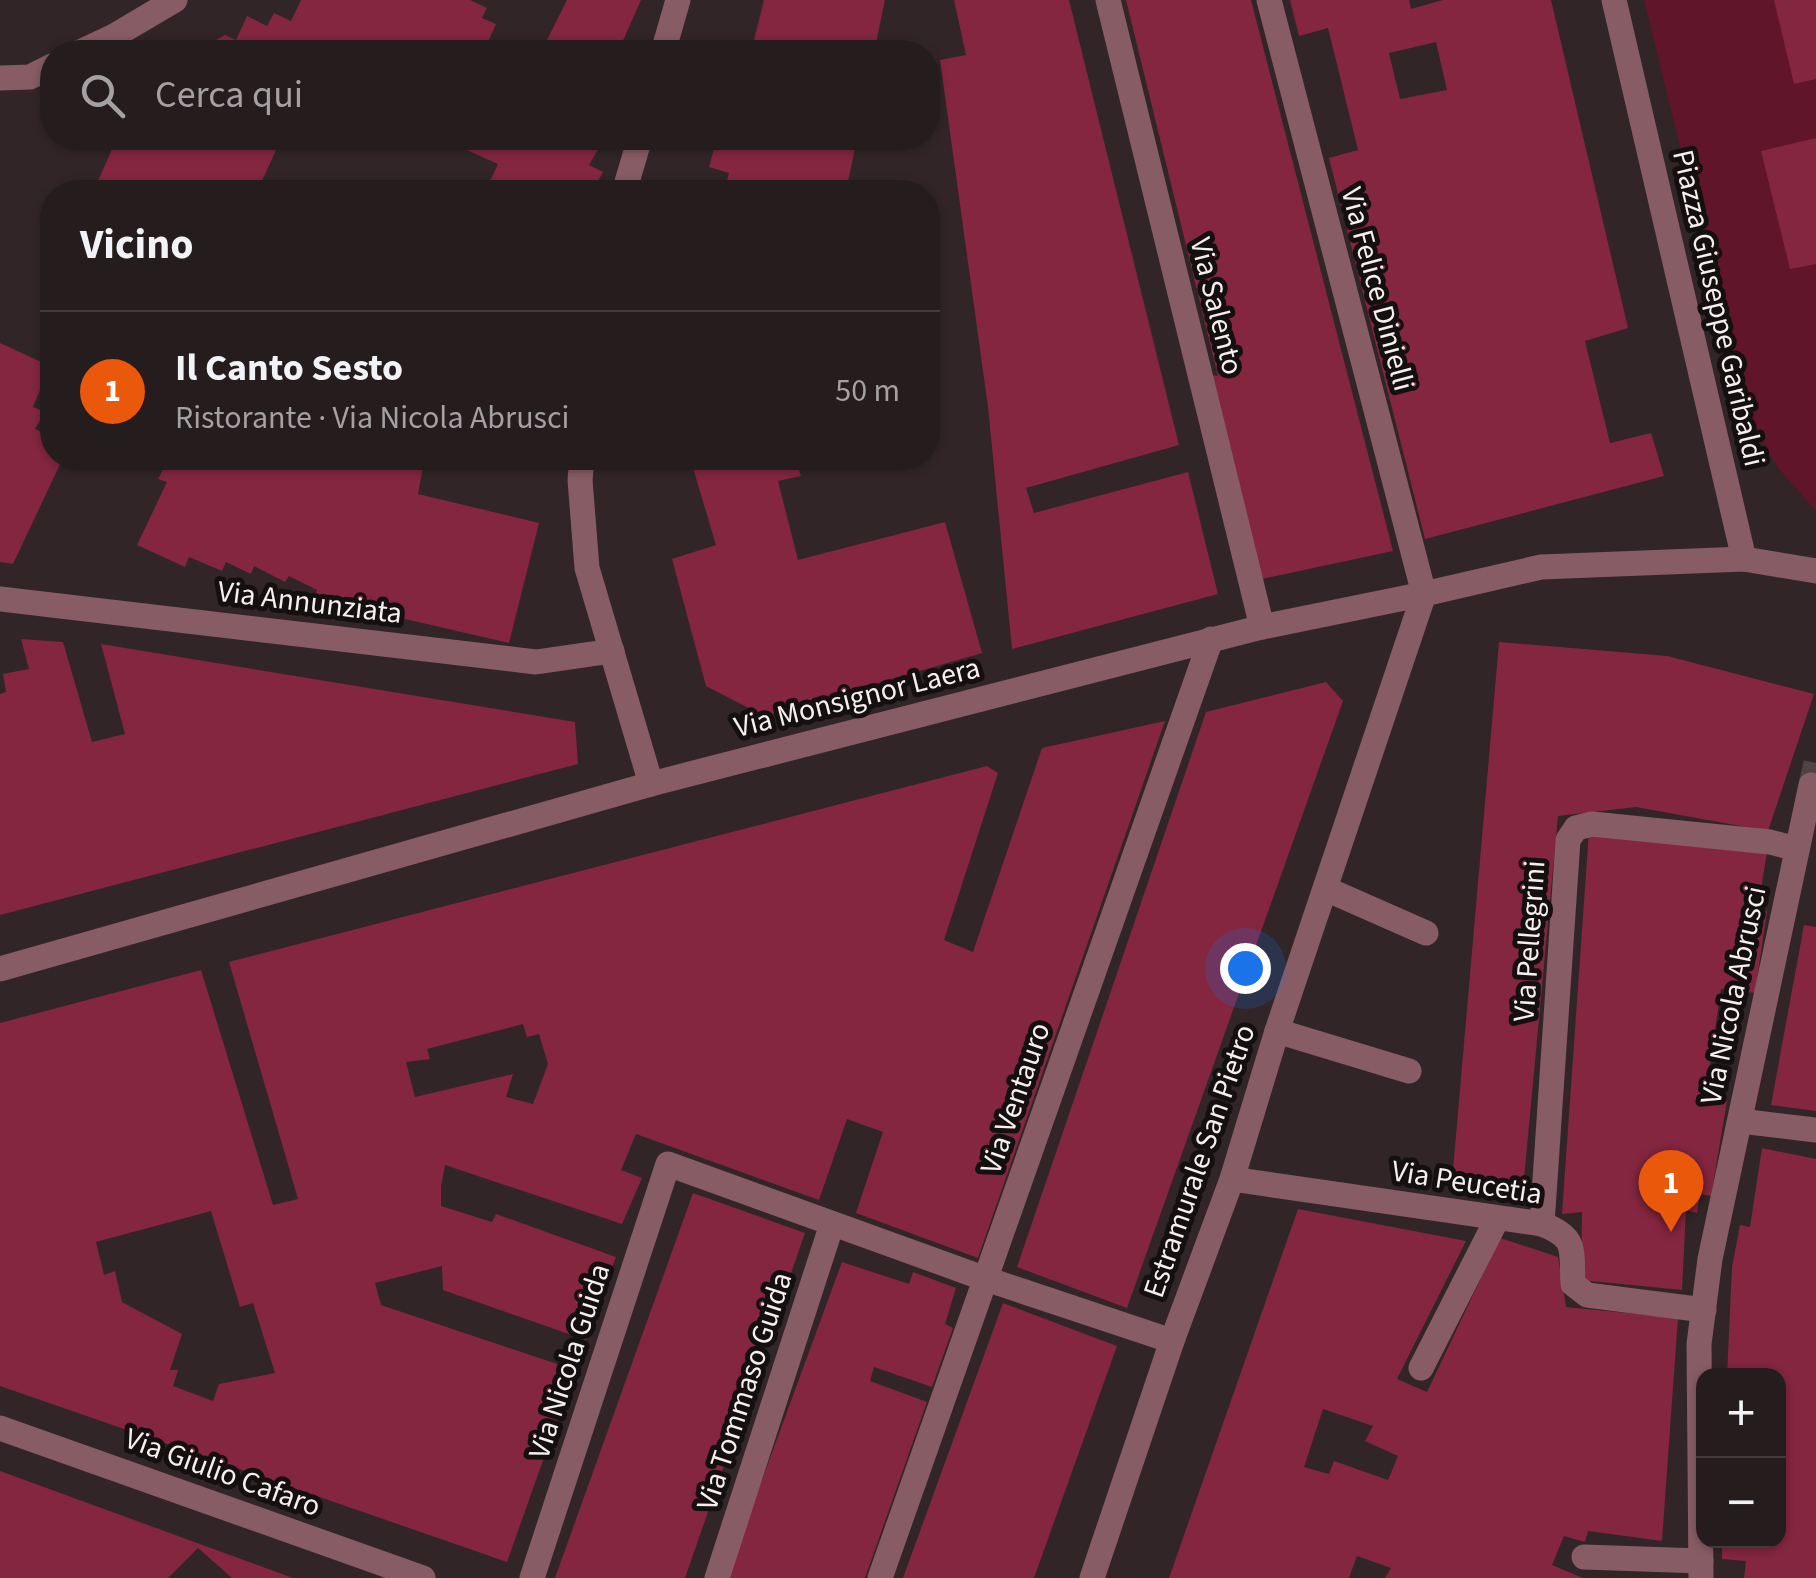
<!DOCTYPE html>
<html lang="it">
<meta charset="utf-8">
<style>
:root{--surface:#251c1d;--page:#31292a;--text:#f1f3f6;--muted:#a3a1a4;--line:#423a3b;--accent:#ea580c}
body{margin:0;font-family:"Source Sans 3",sans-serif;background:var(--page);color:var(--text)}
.controls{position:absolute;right:30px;bottom:30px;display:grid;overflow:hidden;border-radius:20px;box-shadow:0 2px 8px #0004}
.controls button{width:90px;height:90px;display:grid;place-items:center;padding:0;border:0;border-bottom:2px solid var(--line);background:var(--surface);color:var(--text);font:50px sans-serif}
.you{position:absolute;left:1245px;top:968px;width:35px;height:35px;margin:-25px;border:8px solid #fff;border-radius:50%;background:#1a73e8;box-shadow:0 0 0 15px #1a73e833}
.badge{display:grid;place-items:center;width:65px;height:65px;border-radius:50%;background:var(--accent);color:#fff;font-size:32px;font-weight:700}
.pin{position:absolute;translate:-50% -82px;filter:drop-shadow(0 2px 5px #0008)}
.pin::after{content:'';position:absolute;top:52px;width:35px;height:30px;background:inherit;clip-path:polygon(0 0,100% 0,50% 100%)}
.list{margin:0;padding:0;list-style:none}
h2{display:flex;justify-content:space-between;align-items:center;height:130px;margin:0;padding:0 40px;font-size:42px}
h2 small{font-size:32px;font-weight:400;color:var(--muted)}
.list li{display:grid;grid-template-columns:65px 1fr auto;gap:30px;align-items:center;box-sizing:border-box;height:160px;padding:0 40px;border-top:2px solid var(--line)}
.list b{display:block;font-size:38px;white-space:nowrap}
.list p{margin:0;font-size:32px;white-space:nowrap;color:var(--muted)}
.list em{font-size:32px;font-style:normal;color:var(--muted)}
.icon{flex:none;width:55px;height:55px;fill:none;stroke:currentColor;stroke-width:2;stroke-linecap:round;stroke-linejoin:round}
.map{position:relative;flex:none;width:1816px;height:1578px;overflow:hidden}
.search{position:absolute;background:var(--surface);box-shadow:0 2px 8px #0004;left:40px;top:40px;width:900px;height:110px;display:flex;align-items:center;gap:25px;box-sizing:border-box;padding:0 35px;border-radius:40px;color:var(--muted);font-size:38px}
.panel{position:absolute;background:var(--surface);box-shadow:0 2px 8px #0004;left:40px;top:180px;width:900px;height:290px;border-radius:40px}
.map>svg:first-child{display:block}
.green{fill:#60152b}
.building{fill:#842640;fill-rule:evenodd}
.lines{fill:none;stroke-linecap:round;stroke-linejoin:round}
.minor-tunnel{stroke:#4f4345;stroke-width:25;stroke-dasharray:25 12;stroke-linecap:butt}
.service{stroke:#885c64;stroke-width:25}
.pedestrian{stroke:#885c64;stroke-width:25}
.minor{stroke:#885c64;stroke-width:25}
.tertiary{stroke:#885c64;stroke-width:25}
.labels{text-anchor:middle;stroke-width:10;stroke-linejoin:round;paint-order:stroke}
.street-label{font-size:30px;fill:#f6eeef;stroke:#151010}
</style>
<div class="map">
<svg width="1816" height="1578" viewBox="0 0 1816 1578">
<rect width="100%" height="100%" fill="#312527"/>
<!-- green -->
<path class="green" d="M 1644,0 L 1816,0 L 1816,511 L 1779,469 L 1747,418 Z"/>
<!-- building -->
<g class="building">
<path d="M 301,0 L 470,0 L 487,8 L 482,18 L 496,24 L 488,42 L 513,52 L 393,52 L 380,46 L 376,52 L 194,52 L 225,35 L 236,40 L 247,16 L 267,26 L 274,13 L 291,21 Z"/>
<path d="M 567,0 L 641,0 L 621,45 L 628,50 L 626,52 L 541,52 Z"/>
<path d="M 764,0 L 885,0 L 874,52 L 748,52 L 753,44 Z"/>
<path d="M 954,0 L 1069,0 L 1179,445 L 1026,488 L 1034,513 L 1188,472 L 1218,594 L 1012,649 L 988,407 L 940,60 L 966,55 Z"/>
<path d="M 1126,0 L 1251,0 L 1393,551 L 1262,579 L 1211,375 L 1218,376 Z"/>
<path d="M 1290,0 L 1409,0 L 1411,9 L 1443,0 L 1551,0 L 1628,328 L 1585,341 L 1610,443 L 1651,433 L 1664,476 L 1425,539 L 1329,158 L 1358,150 L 1328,28 L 1299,36 ZM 1436,42 L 1447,90 L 1400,99 L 1389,53 Z"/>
<path d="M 1774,0 L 1816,0 L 1816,79 L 1794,84 Z"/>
<path d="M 117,138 L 303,138 L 298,148 L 281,139 L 257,192 L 93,192 Z"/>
<path d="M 440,138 L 605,138 L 589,165 L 603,172 L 592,192 L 512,192 L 490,181 L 498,164 Z"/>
<path d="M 717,138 L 857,138 L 846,192 L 724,192 L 729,173 L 709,167 Z"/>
<path d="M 1816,138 L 1816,264 L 1790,269 L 1761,151 Z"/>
<path d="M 0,343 L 50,366 L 33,407 L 45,412 L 35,429 L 52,437 L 52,458 L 63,458 L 13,564 L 0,562 Z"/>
<path d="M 169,458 L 401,458 L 424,461 L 418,494 L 539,523 L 509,643 L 314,598 L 317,590 L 289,576 L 285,582 L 254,566 L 251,574 L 226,562 L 222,571 L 189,557 L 185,567 L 137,545 L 167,482 L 158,479 Z"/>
<path d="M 690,458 L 795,458 L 801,476 L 778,481 L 798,560 L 945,522 L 982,653 L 764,716 L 706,686 L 672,559 L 716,545 Z"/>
<path d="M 21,639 L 63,642 L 92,742 L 125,734 L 101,644 L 575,722 L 578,764 L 0,915 L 0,694 L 6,692 L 3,674 L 29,669 Z"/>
<path d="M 1499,642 L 1667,656 L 1814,694 L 1768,831 L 1636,807 L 1558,816 L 1522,1200 L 1451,1193 Z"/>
<path d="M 1326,682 L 1343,701 L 1127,1308 L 1017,1267 L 1206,712 Z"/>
<path d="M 1165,721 L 978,1258 L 856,1213 L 883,1132 L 847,1119 L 819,1200 L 636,1134 L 621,1170 L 642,1178 L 622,1224 L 445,1165 L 441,1186 L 441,1206 L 492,1222 L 496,1214 L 616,1257 L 586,1340 L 443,1290 L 442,1266 L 375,1283 L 381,1305 L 575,1370 L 507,1562 L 0,1386 L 0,1023 L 201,970 L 273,1205 L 298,1199 L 229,962 L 987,766 L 998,773 L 944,940 L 973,952 L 1042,748 ZM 523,1024 L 527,1037 L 539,1034 L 548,1064 L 533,1104 L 506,1097 L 513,1074 L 415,1097 L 406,1062 L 430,1059 L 427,1049 ZM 211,1211 L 240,1307 L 253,1303 L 275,1373 L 219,1384 L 213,1401 L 173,1386 L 178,1370 L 170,1370 L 182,1334 L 122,1302 L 115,1271 L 104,1275 L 96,1242 Z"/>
<path d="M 1589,831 L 1767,852 L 1758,909 L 1767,911 L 1755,993 L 1721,989 L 1705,1098 L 1727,1101 L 1711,1196 L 1700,1194 L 1697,1213 L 1686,1210 L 1682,1290 L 1581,1280 L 1582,1212 L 1562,1214 Z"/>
<path d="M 1804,925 L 1816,927 L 1816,1111 L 1771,1105 Z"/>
<path d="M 1762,1148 L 1816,1159 L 1816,1578 L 1744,1578 L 1746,1561 L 1722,1559 L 1722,1540 L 1778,1540 L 1778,1376 L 1727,1376 L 1732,1267 L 1740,1225 L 1750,1227 Z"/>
<path d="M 693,1193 L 805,1233 L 685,1578 L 555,1578 Z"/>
<path d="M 1298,1209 L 1466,1241 L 1397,1379 L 1427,1392 L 1500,1238 L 1558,1257 L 1566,1307 L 1678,1318 L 1662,1541 L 1588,1531 L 1585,1542 L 1564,1536 L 1552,1565 L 1583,1578 L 1385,1578 L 1391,1568 L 1357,1556 L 1349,1578 L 1169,1578 ZM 1323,1409 L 1373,1426 L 1365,1441 L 1398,1456 L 1388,1480 L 1334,1461 L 1329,1474 L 1304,1467 Z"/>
<path d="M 842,1262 L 909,1284 L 913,1272 L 956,1288 L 945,1324 L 953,1328 L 932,1387 L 874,1367 L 870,1381 L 927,1402 L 865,1578 L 726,1578 Z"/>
<path d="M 1003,1303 L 1117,1346 L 1034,1578 L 903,1578 Z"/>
<path d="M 0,1471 L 293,1578 L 232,1578 L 198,1548 L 168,1578 L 0,1578 Z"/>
</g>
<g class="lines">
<!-- minor-tunnel -->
<path class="minor-tunnel" d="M 1811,785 L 1816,763"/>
<!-- service -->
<g class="service">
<path d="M 1326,889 L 1426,933"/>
<path d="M 1277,1031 L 1409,1071"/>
</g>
<!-- pedestrian -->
<g class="pedestrian">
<path d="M 1232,1179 L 1542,1224 C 1578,1238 1571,1249 1573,1284 L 1587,1295 L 1704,1310"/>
<path d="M 1542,1224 L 1568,840 L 1576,828 L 1592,824 L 1770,842 L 1797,849"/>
<path d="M 1421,1368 L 1497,1219"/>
<path d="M 1584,1557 L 1701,1561"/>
</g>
<!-- minor -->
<g class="minor">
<path d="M 1108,0 L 1262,627"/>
<path d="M 1269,0 L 1424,594"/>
<path d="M 80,52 L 114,36 L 175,0"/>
<path d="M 663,52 L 678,0"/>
<path d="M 0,78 L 30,77 L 52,66"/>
<path d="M 624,192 L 640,138"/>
<path d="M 582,458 L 580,480 L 587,568 L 651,784"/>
<path d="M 0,599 L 536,662 L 612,651"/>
<path d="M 1740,1121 L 1816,1130"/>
<path d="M 0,1428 L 423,1578"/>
<path d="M 532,1578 L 668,1164 L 986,1279 L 1172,1341"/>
<path d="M 717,1578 L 832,1224"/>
<path d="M 880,1578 L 1211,639"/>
<path d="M 1701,1578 L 1699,1344 L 1710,1259 L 1811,785"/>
</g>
<!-- tertiary -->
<g class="tertiary">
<path d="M 1614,0 L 1744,559"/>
<path d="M 0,969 L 651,784 L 1262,627 L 1424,594 L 1541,567 L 1744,559 L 1816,571"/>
<path d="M 1092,1578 L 1172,1341 L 1232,1179 L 1277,1031 L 1424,594"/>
</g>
</g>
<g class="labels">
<!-- street labels -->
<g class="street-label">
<text transform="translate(1378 289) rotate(75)" y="10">Via Felice Dinielli</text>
<text transform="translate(1217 306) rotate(76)" y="10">Via Salento</text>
<text transform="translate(1719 308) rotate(77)" y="10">Piazza Giuseppe Garibaldi</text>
<text transform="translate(310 602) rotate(7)" y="10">Via Annunziata</text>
<text transform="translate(857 697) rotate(-14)" y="10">Via Monsignor Laera</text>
<text transform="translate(1529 941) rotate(-86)" y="10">Via Pellegrini</text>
<text transform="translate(1733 995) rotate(-78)" y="10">Via Nicola Abrusci</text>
<text transform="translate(1015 1098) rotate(-71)" y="10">Via Ventauro</text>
<text transform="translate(1199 1161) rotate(-71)" y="10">Estramurale San Pietro</text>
<text transform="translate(1467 1182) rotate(9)" y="10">Via Peucetia</text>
<text transform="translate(569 1361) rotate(-72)" y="10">Via Nicola Guida</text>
<text transform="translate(744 1391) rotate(-72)" y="10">Via Tommaso Guida</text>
<text transform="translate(223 1472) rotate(20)" y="10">Via Giulio Cafaro</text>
</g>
</g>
</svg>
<div class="controls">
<button>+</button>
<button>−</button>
</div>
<div class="you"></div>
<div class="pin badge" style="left:1671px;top:1232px">1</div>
<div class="search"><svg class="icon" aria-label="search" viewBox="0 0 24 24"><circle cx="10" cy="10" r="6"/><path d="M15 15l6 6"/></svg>Cerca qui</div>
<section class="panel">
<h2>Vicino<small></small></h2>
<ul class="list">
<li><span class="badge">1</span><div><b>Il Canto Sesto</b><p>Ristorante · Via Nicola Abrusci</p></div><em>50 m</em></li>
</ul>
</section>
</div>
